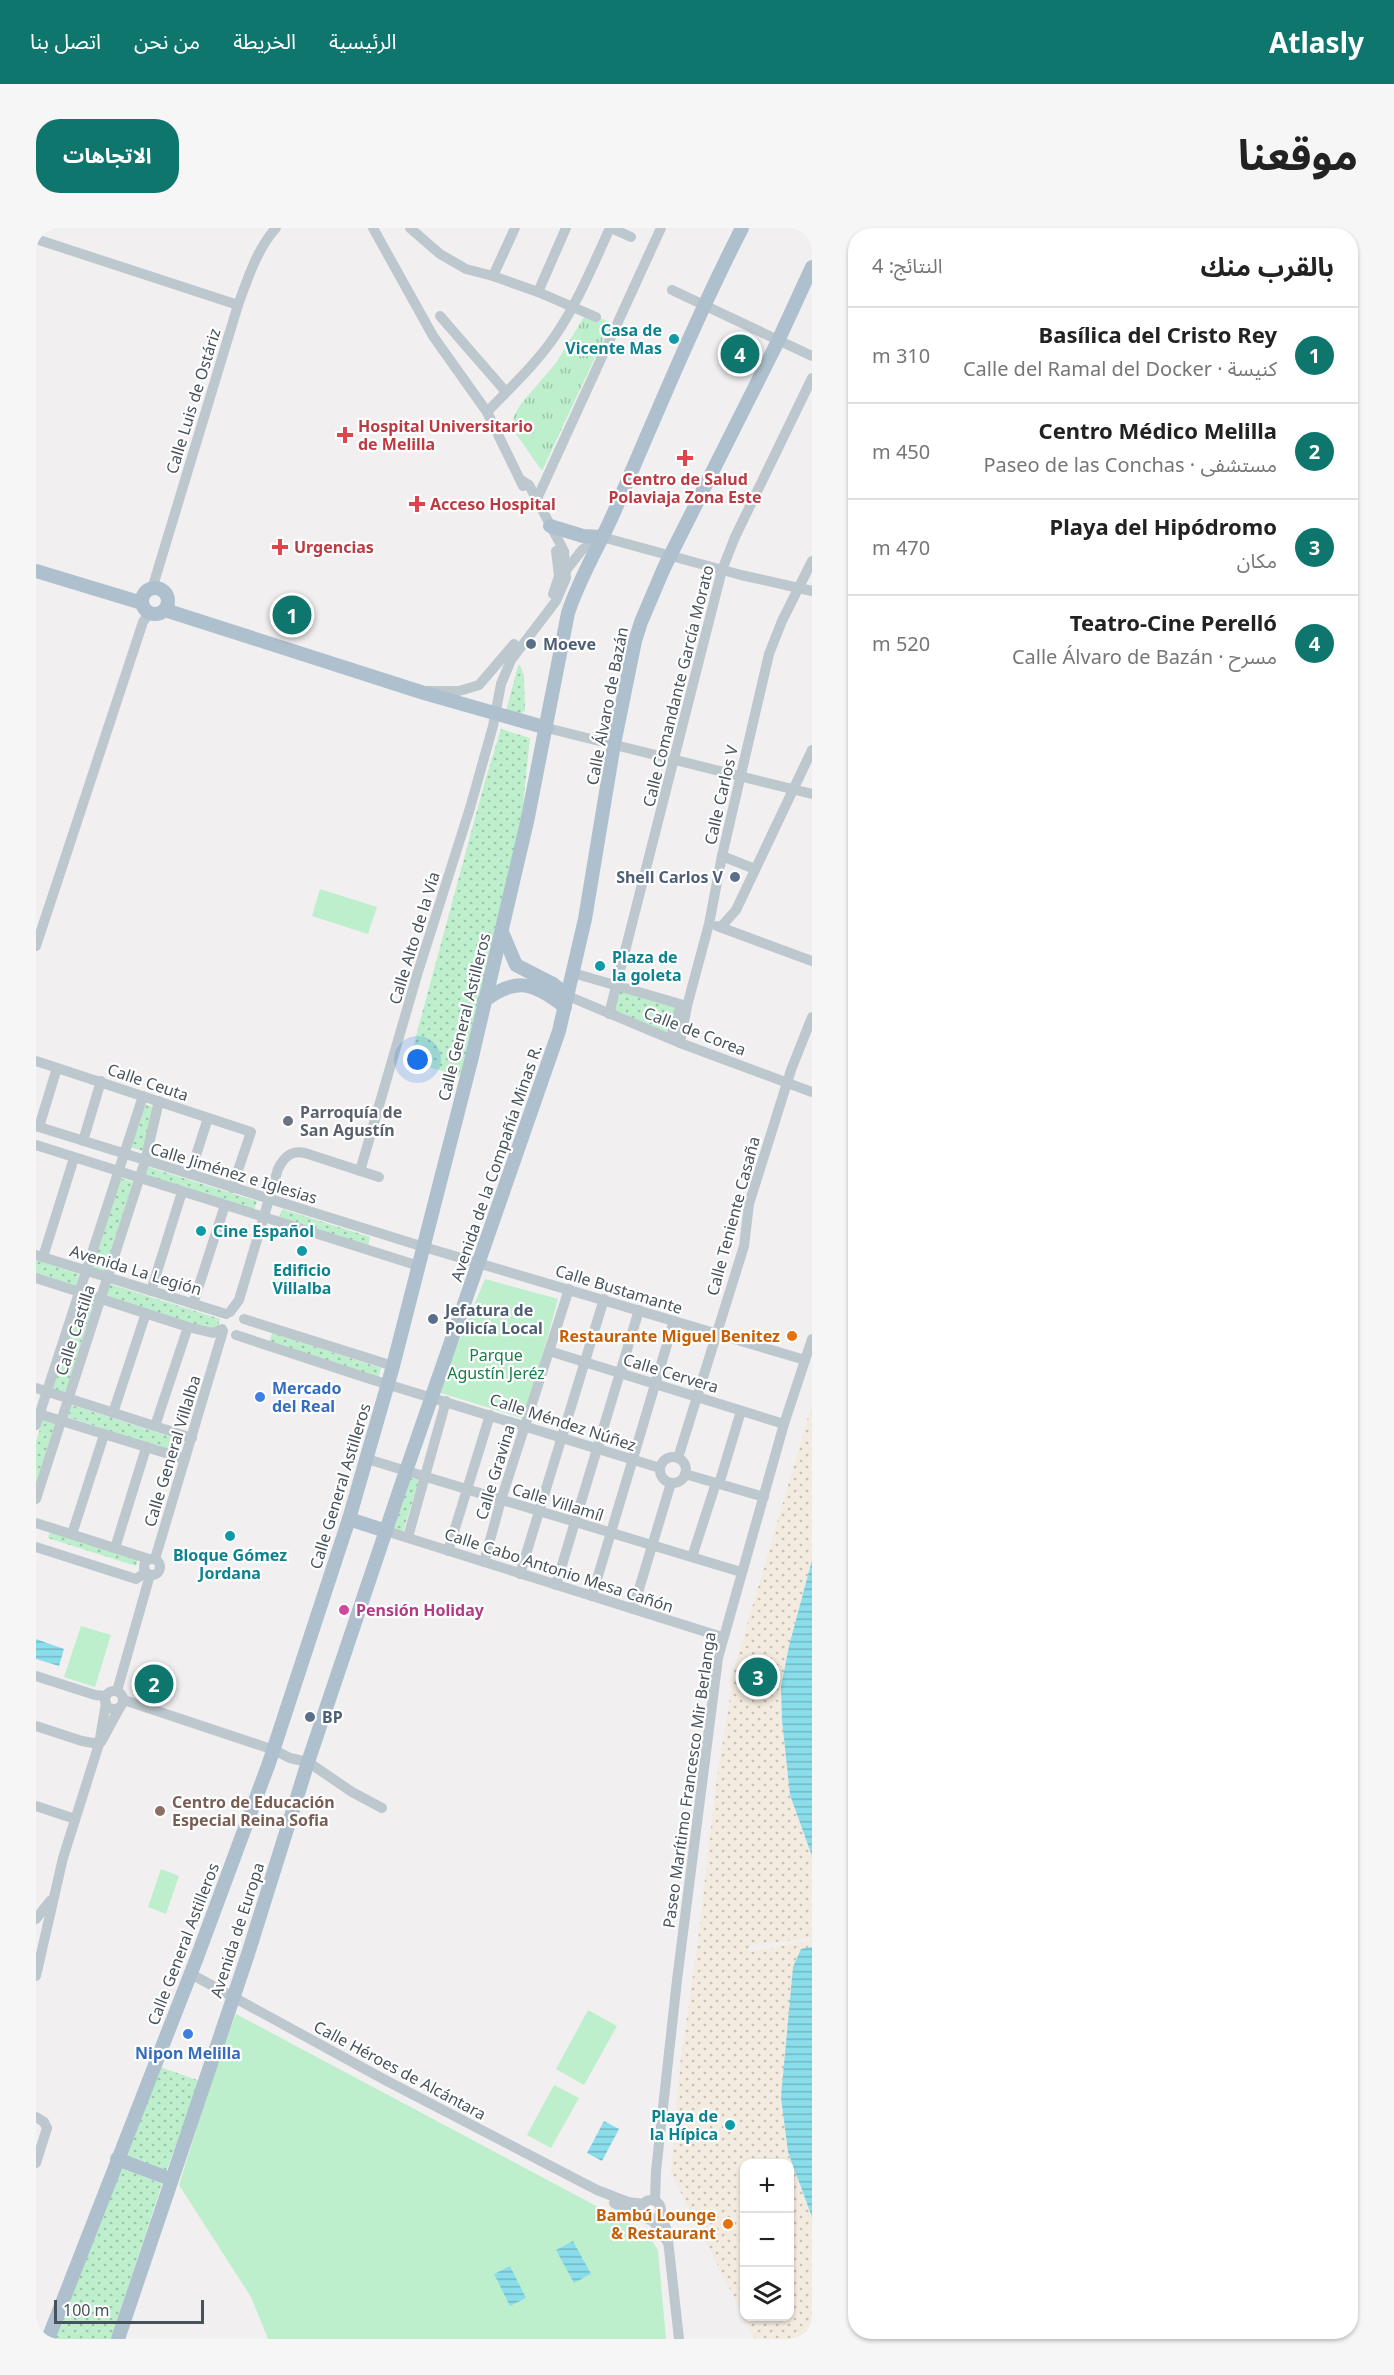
<!DOCTYPE html>
<html lang="ar">
<meta charset="utf-8">
<style>
:root{--surface:#fff;--page:#f6f6f6;--text:#222;--muted:#767676;--line:#e0e0e0;--accent:#0f766e}
body{margin:0;font-family:"Noto Sans","Noto Sans Arabic",sans-serif;background:var(--page);color:var(--text);direction:rtl}
.controls{position:absolute;right:18px;bottom:18px;display:grid;overflow:hidden;border-radius:12px;box-shadow:0 2px 4px #0004}
.controls button{width:54px;height:54px;display:grid;place-items:center;padding:0;border:0;border-bottom:2px solid var(--line);background:var(--surface);color:var(--text);font:30px sans-serif}
.scale{position:absolute;left:18px;bottom:15px;width:150px;box-sizing:border-box;padding-left:6px;border:3px solid #47535c;border-top:0;font-size:16px;line-height:21px;white-space:nowrap;color:#47535c;-webkit-text-stroke:4px #fff;paint-order:stroke}
.you{position:absolute;left:382px;top:832px;width:21px;height:21px;margin:-15px;border:4px solid #fff;border-radius:50%;background:#1a73e8;box-shadow:0 0 0 9px #1a73e833}
.badge{display:grid;place-items:center;width:39px;height:39px;border-radius:50%;background:var(--accent);color:#fff;font-size:20px;font-weight:700}
.pin{position:absolute;translate:-50% -50%;border:3px solid #fff;box-shadow:0 2px 6px #0006}
.list{margin:0;padding:0;list-style:none}
h2{display:flex;justify-content:space-between;align-items:center;height:78px;margin:0;padding:0 24px;font-size:26px}
h2 small{font-size:20px;font-weight:400;color:var(--muted)}
.list li{display:grid;grid-template-columns:39px 1fr auto;gap:18px;align-items:center;box-sizing:border-box;height:96px;padding:0 24px;border-top:2px solid var(--line)}
.list b{display:block;font-size:22px;white-space:nowrap}
.list p{margin:0;font-size:20px;white-space:nowrap;color:var(--muted)}
.list em{font-size:20px;font-style:normal;color:var(--muted)}
.icon{flex:none;width:33px;height:33px;fill:none;stroke:currentColor;stroke-width:2;stroke-linecap:round;stroke-linejoin:round}
.map{position:relative;flex:none;width:776px;height:2111px;overflow:hidden;direction:ltr;border-radius:24px}
header{display:flex;align-items:center;gap:36px;box-sizing:border-box;height:84px;padding:0 30px;background:var(--accent);color:#fff}
header strong{font-size:28px}
nav{display:flex;gap:33px;margin-inline-start:auto;font-size:21px}
.intro{display:flex;align-items:center;justify-content:space-between;box-sizing:border-box;height:144px;padding:0 36px}
h1{margin:0;font-size:42px}
.button{padding:15px 27px;border-radius:24px;background:var(--accent);color:#fff;font-size:21px;font-weight:700}
main{display:flex;gap:36px;padding:0 36px}
aside{flex:1;background:var(--surface);border-radius:24px;box-shadow:0 2px 4px #0004}
.map>svg:first-child{display:block}
.grass{fill:url(#grass-tufts)}
.sand{fill:url(#sand-dots);fill-rule:evenodd}
.park{fill:#bdefcd}
.garden{fill:url(#garden-dots)}
.water{fill:url(#water-rules)}
.lines{fill:none;stroke-linecap:round;stroke-linejoin:round}
.minor{stroke:#bdc7ce;stroke-width:10}
.major{stroke:#aec0ce;stroke-width:14}
.culture-dot{fill:#0f9aa8;stroke:#fff;stroke-width:2}
.health-dot{fill:#e0444e;stroke:#fff;stroke-width:2}
.service-dot{fill:#5c6f8a;stroke:#fff;stroke-width:2}
.worship-dot{fill:#6b7280;stroke:#fff;stroke-width:2}
.food-dot{fill:#e8710a;stroke:#fff;stroke-width:2}
.shop-dot{fill:#3f7fe0;stroke:#fff;stroke-width:2}
.hotel-dot{fill:#d1479c;stroke:#fff;stroke-width:2}
.education-dot{fill:#8d6e63;stroke:#fff;stroke-width:2}
.labels{text-anchor:middle;stroke-width:4.5;stroke-linejoin:round;paint-order:stroke}
.culture-label{font-size:16px;font-weight:bold;fill:#0d838f;stroke:#fff;text-anchor:end}
.street-label{font-size:16px;fill:#47535c;stroke:#fff}
.health-label{font-size:16px;font-weight:bold;fill:#be3a42;stroke:#fff;text-anchor:start}
.service-label{font-size:16px;font-weight:bold;fill:#4e5e75;stroke:#fff;text-anchor:start}
.worship-label{font-size:16px;font-weight:bold;fill:#5b616d;stroke:#fff;text-anchor:start}
.food-label{font-size:16px;font-weight:bold;fill:#c56008;stroke:#fff;text-anchor:end}
.park-label{font-size:16px;fill:#177e44;stroke:#fff}
.shop-label{font-size:16px;font-weight:bold;fill:#366cbe;stroke:#fff;text-anchor:start}
.hotel-label{font-size:16px;font-weight:bold;fill:#b23c85;stroke:#fff;text-anchor:start}
.education-label{font-size:16px;font-weight:bold;fill:#785e54;stroke:#fff;text-anchor:start}
</style>
<header>
<strong>Atlasly</strong>
<nav><a>الرئيسية</a><a>الخريطة</a><a>من نحن</a><a>اتصل بنا</a></nav>
</header>
<div class="intro"><h1>موقعنا</h1><a class="button">الاتجاهات</a></div>
<main>
<aside>
<h2>بالقرب منك<small>النتائج: 4</small></h2>
<ul class="list">
<li><span class="badge">1</span><div><b>Basílica del Cristo Rey</b><p>كنيسة · Calle del Ramal del Docker</p></div><em>310 m</em></li>
<li><span class="badge">2</span><div><b>Centro Médico Melilla</b><p>مستشفى · Paseo de las Conchas</p></div><em>450 m</em></li>
<li><span class="badge">3</span><div><b>Playa del Hipódromo</b><p>مكان</p></div><em>470 m</em></li>
<li><span class="badge">4</span><div><b>Teatro-Cine Perelló</b><p>مسرح · Calle Álvaro de Bazán</p></div><em>520 m</em></li>
</ul>
</aside>
<div class="map">
<svg width="776" height="2111" viewBox="0 0 776 2111">
<defs>
<pattern id="grass-tufts" width="24" height="20" patternUnits="userSpaceOnUse" patternTransform="scale(1.5)"><rect width="24" height="20" fill="#bdefcd"/><path d="M3 7l-1-3M5 7V3M7 7l1-3M15 17l-1-3M17 17v-4M19 17l1-3" fill="none" stroke="#9bc4aa"/></pattern>
<pattern id="sand-dots" width="8" height="8" patternUnits="userSpaceOnUse" patternTransform="scale(1.5)"><rect width="8" height="8" fill="#f3ebdf"/><path d="M2 2h.1M6 6h.1" fill="none" stroke="#c7c1b8" stroke-width="1.8" stroke-linecap="round"/></pattern>
<pattern id="garden-dots" width="8" height="8" patternUnits="userSpaceOnUse" patternTransform="scale(1.5)"><rect width="8" height="8" fill="#bdefcd"/><path d="M2 2h.1M6 6h.1" fill="none" stroke="#9bc4aa" stroke-width="1.8" stroke-linecap="round"/></pattern>
<pattern id="water-rules" width="6" height="5" patternUnits="userSpaceOnUse" patternTransform="scale(1.5)"><rect width="6" height="5" fill="#8adeec"/><path d="M0 2.5h6" fill="none" stroke="#73b7c2"/></pattern>
</defs>
<rect width="100%" height="100%" fill="#f1efef"/>
<!-- grass -->
<path class="grass" d="M 551,84 L 575,95 L 506,243 L 478,203 L 477,190 L 484,177 L 520,135 Z"/>
<!-- sand -->
<path class="sand" d="M 776,1176 L 776,1332 L 753,1418 L 746,1492 L 754,1567 L 776,1628 L 776,1710 L 713,1717 L 714,1724 L 776,1712 L 776,1719 L 765,1721 L 752,1924 L 776,1989 L 776,2111 L 719,2111 L 635,1945 L 644,1837 L 662,1712 L 680,1556 L 699,1438 ZM 708,1936 L 754,1936 L 754,2088 L 708,2088 Z"/>
<!-- park -->
<g class="park">
<path d="M 284,661 L 341,679 L 332,706 L 276,688 Z"/>
<path d="M 449,1051 L 522,1071 L 489,1191 L 402,1164 Z"/>
<path d="M 45,1398 L 75,1407 L 59,1459 L 28,1449 Z"/>
<path d="M 125,1641 L 143,1648 L 130,1686 L 112,1679 Z"/>
<path d="M 552,1782 L 581,1798 L 548,1857 L 520,1841 Z"/>
<path d="M 200,1786 L 611,2005 L 622,2022 L 630,2111 L 232,2111 L 215,2069 L 143,1957 L 180,1838 Z"/>
<path d="M 518,1857 L 543,1870 L 515,1920 L 491,1907 Z"/>
</g>
<!-- garden -->
<g class="garden">
<path d="M 484,437 L 488,448 L 489,483 L 484,486 L 470,483 L 482,438 Z"/>
<path d="M 465,501 L 494,510 L 486,586 L 425,848 L 373,834 L 449,553 Z"/>
<path d="M 582,762 L 642,778 L 634,808 L 574,785 Z"/>
<path d="M 108,876 L 121,880 L 107,923 L 94,919 Z"/>
<path d="M 112,939 L 221,973 L 218,982 L 109,948 Z"/>
<path d="M 84,950 L 97,954 L 68,1044 L 55,1040 Z"/>
<path d="M 246,981 L 334,1009 L 332,1018 L 243,990 Z"/>
<path d="M 0,1032 L 43,1046 L 40,1059 L 0,1046 Z"/>
<path d="M 74,1056 L 184,1091 L 180,1104 L 70,1069 Z"/>
<path d="M 45,1071 L 58,1074 L 29,1165 L 17,1161 Z"/>
<path d="M 236,1105 L 345,1140 L 342,1151 L 233,1115 Z"/>
<path d="M 35,1177 L 145,1212 L 142,1225 L 32,1189 Z"/>
<path d="M 7,1192 L 19,1196 L 0,1256 L 0,1213 Z"/>
<path d="M 374,1250 L 383,1252 L 367,1304 L 358,1301 Z"/>
<path d="M 14,1302 L 102,1330 L 100,1338 L 12,1310 Z"/>
<path d="M 124,1839 L 164,1853 L 130,1944 L 86,1927 Z"/>
<path d="M 83,1939 L 126,1956 L 75,2111 L 16,2111 Z"/>
</g>
<!-- water -->
<g class="water">
<path d="M 776,1332 L 776,1628 L 754,1567 L 746,1492 L 745,1459 L 753,1418 Z"/>
<path d="M 0,1411 L 28,1421 L 23,1438 L 0,1431 Z"/>
<path d="M 776,1719 L 776,1989 L 752,1924 L 745,1869 L 757,1739 L 765,1721 Z"/>
<path d="M 568,1893 L 583,1901 L 566,1933 L 551,1925 Z"/>
<path d="M 537,2013 L 555,2046 L 538,2055 L 520,2022 Z"/>
<path d="M 474,2038 L 490,2070 L 474,2078 L 458,2046 Z"/>
</g>
<g class="lines">
<!-- minor -->
<g class="minor">
<path d="M 337,0 L 397,108 L 451,184 L 487,258"/>
<path d="M 374,0 L 404,26 L 430,41 L 457,48 L 502,64 L 560,89"/>
<path d="M 575,0 L 595,9"/>
<path d="M 0,11 L 202,77"/>
<path d="M 457,48 L 479,0"/>
<path d="M 636,62 L 776,128"/>
<path d="M 502,64 L 530,0"/>
<path d="M 404,88 L 470,164"/>
<path d="M 451,184 C 474,160 500,136 519,108 C 542,74 557,37 574,0"/>
<path d="M 500,273 L 625,0"/>
<path d="M 528,345 L 546,322 L 566,309 L 705,347 L 776,363"/>
<path d="M 116,361 L 202,77 C 212,50 221,21 240,0"/>
<path d="M 517,366 L 523,348 L 520,323"/>
<path d="M 391,463 L 423,463 L 443,457 L 478,416"/>
<path d="M 511,500 L 776,566"/>
<path d="M 686,628 L 719,641"/>
<path d="M 681,698 L 776,733"/>
<path d="M 685,699 L 700,682 L 776,522"/>
<path d="M 0,718 L 107,394 L 113,385"/>
<path d="M 537,745 L 651,778"/>
<path d="M 532,768 L 644,815 L 776,864"/>
<path d="M 573,786 L 686,342 L 699,309 L 776,150"/>
<path d="M 635,811 L 644,780"/>
<path d="M 644,815 L 651,778 L 673,696 L 686,628 L 733,426 L 746,393 L 776,333"/>
<path d="M 0,833 L 215,904 L 196,960"/>
<path d="M 0,898 L 388,1019 L 769,1132"/>
<path d="M 3,899 L 21,840"/>
<path d="M 47,913 L 65,853"/>
<path d="M 0,917 L 383,1038"/>
<path d="M 324,943 L 381,747 L 434,580 L 457,498 L 465,456 L 475,432 L 520,373 L 530,350 L 528,323 L 493,257 L 485,252"/>
<path d="M 154,946 L 172,890"/>
<path d="M 0,1027 L 190,1086"/>
<path d="M 7,1029 L 38,930"/>
<path d="M 0,1050 L 152,1099 L 177,1105 L 186,1101"/>
<path d="M 115,1063 L 146,964"/>
<path d="M 157,1076 L 189,977"/>
<path d="M 194,1084 L 203,1072 L 242,941 C 248,929 255,922 269,925 L 343,949"/>
<path d="M 208,1091 L 357,1138"/>
<path d="M 200,1107 L 331,1150 L 624,1240"/>
<path d="M 513,1123 L 748,1196"/>
<path d="M 0,1160 L 156,1210"/>
<path d="M 0,1185 L 149,1231"/>
<path d="M 77,1185 L 110,1085"/>
<path d="M 0,1197 L 107,868"/>
<path d="M 119,1198 L 152,1099"/>
<circle cx="637" cy="1242" r="13"/>
<path d="M 642,1230 L 708,1018 L 713,976 L 755,842 L 776,789"/>
<path d="M 331,1231 L 705,1344"/>
<path d="M 649,1246 L 728,1269"/>
<path d="M 683,1256 L 705,1183"/>
<path d="M 0,1271 L 109,933 L 123,873"/>
<path d="M 0,1295 L 113,1331"/>
<path d="M 350,1303 L 686,1409"/>
<path d="M 36,1306 L 68,1207"/>
<path d="M 372,1309 L 410,1173"/>
<path d="M 0,1319 L 100,1351 L 110,1344"/>
<path d="M 79,1320 L 110,1220"/>
<path d="M 412,1323 L 454,1187"/>
<path d="M 656,1329 L 680,1255"/>
<circle cx="116" cy="1339" r="8"/>
<path d="M 119,1331 L 187,1103"/>
<path d="M 448,1334 L 465,1272 L 533,1061"/>
<path d="M 484,1346 L 568,1071"/>
<path d="M 520,1357 L 603,1082"/>
<path d="M 556,1368 L 638,1093"/>
<path d="M 597,1381 L 635,1255"/>
<path d="M 0,1448 L 59,1467 L 70,1468"/>
<circle cx="78" cy="1472" r="9"/>
<path d="M 81,1463 L 114,1347"/>
<path d="M 88,1472 L 238,1522 L 254,1530 L 272,1534 L 316,1564 L 346,1580"/>
<path d="M 0,1498 L 46,1513 L 63,1516"/>
<path d="M 65,1514 L 84,1479"/>
<path d="M 0,1578 L 39,1591"/>
<path d="M 0,1691 L 14,1673"/>
<path d="M 155,1746 L 351,1853 L 561,1962 L 592,1974 L 608,1976"/>
<path d="M 0,1748 L 27,1630 L 63,1516 L 70,1475"/>
<path d="M 0,1889 L 8,1894 L 11,1900 L 0,1935"/>
<circle cx="615" cy="1982" r="10"/>
<path d="M 619,1973 L 620,1943 L 641,1752 L 682,1430 L 748,1196 L 776,1111"/>
<path d="M 578,1975 L 590,1982 L 606,1986"/>
<path d="M 624,1984 L 631,2003 L 643,2111"/>
<path d="M 616,1992 L 632,2015"/>
</g>
<!-- major -->
<g class="major">
<path d="M 514,298 L 547,308 L 566,309"/>
<path d="M 0,343 L 106,375"/>
<circle cx="119" cy="373" r="13"/>
<path d="M 129,382 L 388,465 L 511,500"/>
<path d="M 466,704 L 480,737 L 517,756 L 532,768"/>
<path d="M 448,773 C 480,748 499,755 529,779"/>
<path d="M 313,1291 L 350,1303"/>
<path d="M 81,1931 L 134,1951"/>
<path d="M 12,2111 L 160,1732 L 233,1535 L 313,1291 L 357,1138 L 435,833 L 491,594 L 532,385 C 544,348 564,317 579,282 C 620,187 659,92 706,0"/>
<path d="M 82,2111 L 212,1726 L 272,1534 L 370,1243 L 523,803 L 549,691 L 578,516 L 599,413 L 605,394 L 628,340 L 742,113 L 776,39"/>
</g>
</g>
<!-- markers -->
<g class="culture-dot">
<circle cx="638" cy="111" r="6"/>
<circle cx="564" cy="738" r="6"/>
<circle cx="165" cy="1003" r="6"/>
<circle cx="266" cy="1023" r="6"/>
<circle cx="194" cy="1308" r="6"/>
<circle cx="694" cy="1897" r="6"/>
</g>
<g class="health-dot">
<path d="M306 198h6v6h6v6h-6v6h-6v-6h-6v-6h6z"/>
<path d="M646 221h6v6h6v6h-6v6h-6v-6h-6v-6h6z"/>
<path d="M378 267h6v6h6v6h-6v6h-6v-6h-6v-6h6z"/>
<path d="M241 310h6v6h6v6h-6v6h-6v-6h-6v-6h6z"/>
</g>
<g class="service-dot">
<circle cx="495" cy="416" r="6"/>
<circle cx="699" cy="649" r="6"/>
<circle cx="397" cy="1091" r="6"/>
<circle cx="274" cy="1489" r="6"/>
</g>
<circle class="worship-dot" cx="252" cy="893" r="6"/>
<g class="food-dot">
<circle cx="756" cy="1108" r="6"/>
<circle cx="692" cy="1996" r="6"/>
</g>
<g class="shop-dot">
<circle cx="224" cy="1169" r="6"/>
<circle cx="152" cy="1806" r="6"/>
</g>
<circle class="hotel-dot" cx="308" cy="1382" r="6"/>
<circle class="education-dot" cx="124" cy="1583" r="6"/>
<g class="labels">
<!-- culture labels -->
<g class="culture-label">
<text x="626" y="108">Casa de<tspan x="626" dy="18">Vicente Mas</tspan></text>
<text x="576" y="735" text-anchor="start">Plaza de<tspan x="576" dy="18">la goleta</tspan></text>
<text x="177" y="1009" text-anchor="start">Cine Español</text>
<text x="266" y="1048" text-anchor="middle">Edificio<tspan x="266" dy="18">Villalba</tspan></text>
<text x="194" y="1333" text-anchor="middle">Bloque Gómez<tspan x="194" dy="18">Jordana</tspan></text>
<text x="682" y="1894">Playa de<tspan x="682" dy="18">la Hípica</tspan></text>
</g>
<!-- street labels -->
<g class="street-label">
<text transform="translate(157 173) rotate(-73)" y="6">Calle Luis de Ostáriz</text>
<text transform="translate(642 458) rotate(-76)" y="6">Calle Comandante García Morato</text>
<text transform="translate(571 478) rotate(-79)" y="6">Calle Álvaro de Bazán</text>
<text transform="translate(685 567) rotate(-77)" y="6">Calle Carlos V</text>
<text transform="translate(378 710) rotate(-73)" y="6">Calle Alto de la Vía</text>
<text transform="translate(428 789) rotate(-76)" y="6">Calle General Astilleros</text>
<text transform="translate(659 803) rotate(21)" y="6">Calle de Corea</text>
<text transform="translate(112 854) rotate(19)" y="6">Calle Ceuta</text>
<text transform="translate(460 935) rotate(-71)" y="6">Avenida de la Compañía Minas R.</text>
<text transform="translate(198 945) rotate(17)" y="6">Calle Jiménez e Iglesias</text>
<text transform="translate(697 988) rotate(-75)" y="6">Calle Teniente Casaña</text>
<text transform="translate(100 1042) rotate(17)" y="6">Avenida La Legión</text>
<text transform="translate(583 1061) rotate(17)" y="6">Calle Bustamante</text>
<text transform="translate(39 1102) rotate(-72)" y="6">Calle Castilla</text>
<text transform="translate(635 1145) rotate(17)" y="6">Calle Cervera</text>
<text transform="translate(527 1194) rotate(18)" y="6">Calle Méndez Núñez</text>
<text transform="translate(136 1223) rotate(-73)" y="6">Calle General Villalba</text>
<text transform="translate(459 1244) rotate(-73)" y="6">Calle Gravina</text>
<text transform="translate(304 1258) rotate(-73)" y="6">Calle General Astilleros</text>
<text transform="translate(522 1274) rotate(17)" y="6">Calle Villamíl</text>
<text transform="translate(523 1342) rotate(18)" y="6">Calle Cabo Antonio Mesa Cañón</text>
<text transform="translate(653 1552) rotate(-82)" y="6">Paseo Marítimo Francesco Mir Berlanga</text>
<text transform="translate(201 1702) rotate(-72)" y="6">Avenida de Europa</text>
<text transform="translate(147 1716) rotate(-69)" y="6">Calle General Astilleros</text>
<text transform="translate(364 1842) rotate(28)" y="6">Calle Héroes de Alcántara</text>
</g>
<!-- health labels -->
<g class="health-label">
<text x="322" y="204">Hospital Universitario<tspan x="322" dy="18">de Melilla</tspan></text>
<text x="649" y="257" text-anchor="middle">Centro de Salud<tspan x="649" dy="18">Polaviaja Zona Este</tspan></text>
<text x="394" y="282">Acceso Hospital</text>
<text x="258" y="325">Urgencias</text>
</g>
<!-- service labels -->
<g class="service-label">
<text x="507" y="422">Moeve</text>
<text x="687" y="655" text-anchor="end">Shell Carlos V</text>
<text x="409" y="1088">Jefatura de<tspan x="409" dy="18">Policía Local</tspan></text>
<text x="286" y="1495">BP</text>
</g>
<!-- worship labels -->
<g class="worship-label">
<text x="264" y="890">Parroquía de<tspan x="264" dy="18">San Agustín</tspan></text>
</g>
<!-- food labels -->
<g class="food-label">
<text x="744" y="1114">Restaurante Miguel Benitez</text>
<text x="680" y="1993">Bambú Lounge<tspan x="680" dy="18">&amp; Restaurant</tspan></text>
</g>
<!-- park labels -->
<g class="park-label">
<text x="460" y="1133">Parque<tspan x="460" dy="18">Agustín Jeréz</tspan></text>
</g>
<!-- shop labels -->
<g class="shop-label">
<text x="236" y="1166">Mercado<tspan x="236" dy="18">del Real</tspan></text>
<text x="152" y="1831" text-anchor="middle">Nipon Melilla</text>
</g>
<!-- hotel labels -->
<g class="hotel-label">
<text x="320" y="1388">Pensión Holiday</text>
</g>
<!-- education labels -->
<g class="education-label">
<text x="136" y="1580">Centro de Educación<tspan x="136" dy="18">Especial Reina Sofia</tspan></text>
</g>
</g>
</svg>
<div class="controls">
<button>+</button>
<button>−</button>
<button><svg class="icon" aria-label="layers" viewBox="0 0 24 24"><path d="M12 4l9 5-9 5-9-5zM3 14l9 5 9-5"/></svg></button>
</div>
<div class="scale">100 m</div>
<div class="you"></div>
<div class="pin badge" style="left:256px;top:387px">1</div>
<div class="pin badge" style="left:118px;top:1456px">2</div>
<div class="pin badge" style="left:722px;top:1449px">3</div>
<div class="pin badge" style="left:704px;top:126px">4</div>
</div>
</main>
